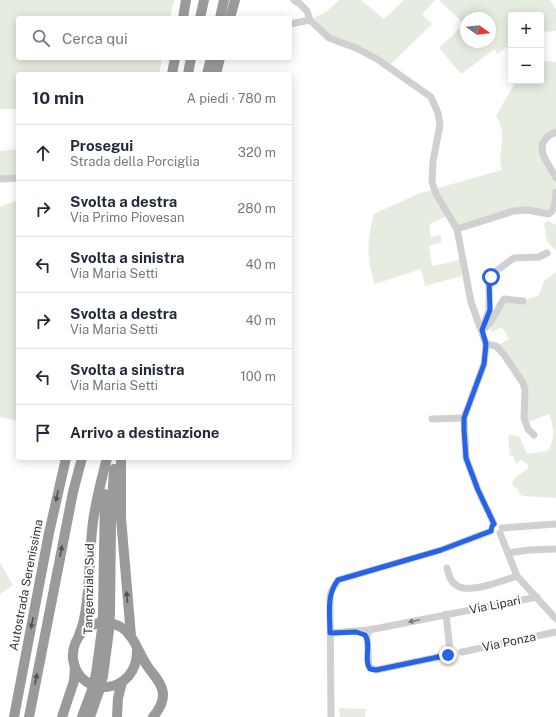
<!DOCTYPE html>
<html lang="it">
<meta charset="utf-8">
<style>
:root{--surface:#fff;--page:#f6f6f7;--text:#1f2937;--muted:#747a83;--line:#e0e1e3}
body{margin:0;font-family:"Public Sans",sans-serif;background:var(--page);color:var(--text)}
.controls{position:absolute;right:12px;top:12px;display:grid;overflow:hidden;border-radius:4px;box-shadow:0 2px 10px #0003}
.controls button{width:36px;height:36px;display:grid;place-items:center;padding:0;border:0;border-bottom:1px solid var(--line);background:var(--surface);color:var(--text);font:20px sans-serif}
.compass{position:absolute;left:460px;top:12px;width:36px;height:36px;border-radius:50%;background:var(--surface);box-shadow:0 2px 10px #0003;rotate:105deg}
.stop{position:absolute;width:12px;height:12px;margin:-9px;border:3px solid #2563eb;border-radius:50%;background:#fff}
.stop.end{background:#2563eb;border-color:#fff;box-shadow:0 1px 4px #0008}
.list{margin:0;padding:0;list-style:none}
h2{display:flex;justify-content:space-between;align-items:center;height:52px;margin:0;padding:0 16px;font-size:17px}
h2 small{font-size:13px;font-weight:400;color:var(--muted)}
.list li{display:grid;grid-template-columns:26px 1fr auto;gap:12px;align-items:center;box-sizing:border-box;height:56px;padding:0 16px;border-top:1px solid var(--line)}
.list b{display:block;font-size:15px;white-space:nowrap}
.list p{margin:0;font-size:13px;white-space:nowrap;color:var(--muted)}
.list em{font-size:13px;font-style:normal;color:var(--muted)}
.icon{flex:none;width:22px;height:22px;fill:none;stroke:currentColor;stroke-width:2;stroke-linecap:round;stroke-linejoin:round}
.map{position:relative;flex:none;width:556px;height:717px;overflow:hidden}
.search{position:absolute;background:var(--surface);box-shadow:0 2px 10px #0003;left:16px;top:16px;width:276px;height:44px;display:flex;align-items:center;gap:10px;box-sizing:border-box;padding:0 14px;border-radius:4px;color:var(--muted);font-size:15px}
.panel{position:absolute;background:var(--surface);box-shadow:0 2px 10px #0003;left:16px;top:72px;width:276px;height:388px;border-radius:4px}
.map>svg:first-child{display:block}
.green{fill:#e6ecdf;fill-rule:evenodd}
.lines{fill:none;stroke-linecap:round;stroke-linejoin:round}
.minor{stroke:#d0d0d0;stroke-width:7}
.highway{stroke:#9a9a9a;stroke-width:10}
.highway-bridge{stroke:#9a9a9a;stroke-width:10}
.oneway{fill:#525252}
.oneway2{fill:#7a7a7a}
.route{stroke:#2563eb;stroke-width:5}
.labels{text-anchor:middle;stroke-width:4;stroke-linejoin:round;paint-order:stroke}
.street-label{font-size:12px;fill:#333;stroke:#fff}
</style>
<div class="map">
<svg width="556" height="717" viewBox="0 0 556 717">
<rect width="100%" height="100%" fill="#fff"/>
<!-- green -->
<g class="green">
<path d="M 0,0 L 174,0 L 170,18 L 18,18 L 18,58 L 162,58 L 159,74 L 18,74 L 18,109 L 0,109 Z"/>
<path d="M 339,0 L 361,0 L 384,19 L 404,0 L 435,0 L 422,14 L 432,24 L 390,65 L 333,38 L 325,32 L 314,18 L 327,11 Z"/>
<path d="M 439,0 L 550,0 L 556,10 L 556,31 L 541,32 L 541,15 L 511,15 L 511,47 L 507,47 L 497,54 L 495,49 L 461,74 L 439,48 L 464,24 ZM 466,18 L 490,18 L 490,42 L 466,42 Z"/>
<path d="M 541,61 L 556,62 L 556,132 L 542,144 L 556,178 L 553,212 L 527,210 L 457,229 L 449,215 L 431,223 L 429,228 L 431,237 L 441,235 L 441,242 L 429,246 L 432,266 L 460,260 L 462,276 L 425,286 L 421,269 L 375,284 C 366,258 367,241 374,214 L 420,193 L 502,170 C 496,150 509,135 496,116 L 516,81 L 541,81 Z"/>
<path d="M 18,149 L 18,178 L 0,179 L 0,151 Z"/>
<path d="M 18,200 L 18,421 L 0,417 L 0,207 Z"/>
<path d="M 548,221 L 556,225 L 556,251 L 547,241 L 544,223 Z"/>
<path d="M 556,272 L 556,498 L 523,496 L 519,494 L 519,491 L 512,484 L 516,477 L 529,468 L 527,464 L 521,460 L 516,464 L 513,455 L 510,456 L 508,435 L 519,436 L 527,454 L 548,451 C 555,438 554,428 549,414 L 526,423 L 525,390 L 496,346 L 509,339 L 502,327 L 492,332 L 489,325 L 504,299 L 523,301 L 539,295 L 544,281 Z"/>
<path d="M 0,563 L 13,585 L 0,594 Z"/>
<path d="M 339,708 L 366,709 L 365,717 L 340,717 Z"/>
</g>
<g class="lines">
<!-- minor -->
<g class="minor">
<path d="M 294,0 L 300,4 L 307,11 L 310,20 L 329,38 L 356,48 L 377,59 L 431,97 L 438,113 L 440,125 L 433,161 L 432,182 L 436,194 L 457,229 L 471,302 L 486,344 L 484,364 L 464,418 L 466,458 L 478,490 L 494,524"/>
<path d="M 290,24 L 310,20"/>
<path d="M 556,132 L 548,136 L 542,144 L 543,155 L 556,178"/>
<path d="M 0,179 L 18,178"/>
<path d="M 457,229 L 514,211 L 527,210 L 549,214 C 556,209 555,200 556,192"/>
<path d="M 484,329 C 494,321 497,309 504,299 L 523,301"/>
<path d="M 482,330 L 489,310 L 489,280 L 492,274 L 514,258 L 539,257 L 547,253"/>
<path d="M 486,344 L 496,346 L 505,356 L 523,383 L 525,390 L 524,418 L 528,429 L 534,435"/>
<path d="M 432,419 L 464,418"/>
<path d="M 502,528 L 556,524"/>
<path d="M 500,533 L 517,576 L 556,619"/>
<path d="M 508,553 L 529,550 L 555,549"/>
<path d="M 447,568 C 449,575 450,581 456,585 C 468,595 504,580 517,576"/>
<path d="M 446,614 L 450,651 L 448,655 L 376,670 L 369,667 L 367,638 L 369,630 L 537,597"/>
<path d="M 330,633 L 369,630"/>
<path d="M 462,652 L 556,632"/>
<path d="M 331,717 L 330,597 L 331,592 L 338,580 L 441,550 L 491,531"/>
</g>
<!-- highway -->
<g class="highway">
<path d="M 183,18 L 186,0"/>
<path d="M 200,18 L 204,0"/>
<path d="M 220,18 L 224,0"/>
<path d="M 230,18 L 235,0"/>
<path d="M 172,74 L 175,58"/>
<path d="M 188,74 L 191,58"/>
<path d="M 207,74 L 211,58"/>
<path d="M 216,74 L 220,58"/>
<path d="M 121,458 L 121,518 L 131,636"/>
<path d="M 103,613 L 105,494"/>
<path d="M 110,613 L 111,522 L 114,469"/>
<path d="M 79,635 C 90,612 89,558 92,531 C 94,506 101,482 107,458"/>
<path d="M 137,648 C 139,697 78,699 73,659 C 72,649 76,639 83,631 C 97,618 121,621 131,637 C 137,645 140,655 146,664 C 152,674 163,683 163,695 C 163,704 158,711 153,717"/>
<path d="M 96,674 L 102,629"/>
<path d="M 103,676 L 109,630"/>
<path d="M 14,717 L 49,533 L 66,458"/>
<path d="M 29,717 L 73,492 L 82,458"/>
<path d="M 62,717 L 74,681 L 75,667"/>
<path d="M 82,717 L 92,690"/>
<path d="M 90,717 L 99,691"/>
<path d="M 117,717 L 118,698 L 122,682"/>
</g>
<!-- highway-bridge -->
<g class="highway-bridge">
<path d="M 102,629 L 103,613"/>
<path d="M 109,630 L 110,613"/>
<path d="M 92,690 L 96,674"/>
<path d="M 99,691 L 103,676"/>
</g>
</g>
<!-- one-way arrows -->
<defs><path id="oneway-solid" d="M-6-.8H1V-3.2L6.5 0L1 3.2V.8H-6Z"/></defs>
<g class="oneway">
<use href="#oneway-solid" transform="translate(57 496) rotate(102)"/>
<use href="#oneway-solid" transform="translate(61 551) rotate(-79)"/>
<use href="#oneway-solid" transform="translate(127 597) rotate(-95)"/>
<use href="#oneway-solid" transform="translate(32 623) rotate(101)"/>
<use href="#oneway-solid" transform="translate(36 679) rotate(-79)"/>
</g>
<use class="oneway2" href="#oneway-solid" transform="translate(414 621) rotate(168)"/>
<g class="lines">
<!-- route -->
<path class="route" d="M 448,655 L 376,670 L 370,669 C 363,660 372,645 365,635 L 356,632 L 330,633 C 330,615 326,595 338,580 L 441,550 L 491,531 L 492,526 L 494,524 L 478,490 L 466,458 L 464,430 L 464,418 L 484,364 L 486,344 L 482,330 L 490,310 L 489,280 L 491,277"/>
</g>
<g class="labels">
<!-- street labels -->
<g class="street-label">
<text transform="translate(26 585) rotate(-79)" y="4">Autostrada Serenissima</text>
<text transform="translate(89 589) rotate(-89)" y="4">Tangenziale Sud</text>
<text transform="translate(495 605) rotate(-11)" y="4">Via Lipari</text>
<text transform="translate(509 642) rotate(-12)" y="4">Via Ponza</text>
</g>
</g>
</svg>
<div class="controls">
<button>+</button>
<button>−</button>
</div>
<svg class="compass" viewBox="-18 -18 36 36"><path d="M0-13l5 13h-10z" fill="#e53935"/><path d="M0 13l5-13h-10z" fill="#747a83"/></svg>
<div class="stop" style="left:491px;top:277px"></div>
<div class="stop end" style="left:448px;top:655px"></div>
<div class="search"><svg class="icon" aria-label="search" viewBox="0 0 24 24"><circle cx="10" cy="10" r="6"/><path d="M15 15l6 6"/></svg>Cerca qui</div>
<section class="panel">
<h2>10 min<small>A piedi · 780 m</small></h2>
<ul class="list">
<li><svg class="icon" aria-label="ahead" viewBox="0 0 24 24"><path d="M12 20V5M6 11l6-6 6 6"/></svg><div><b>Prosegui</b><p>Strada della Porciglia</p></div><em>320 m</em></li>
<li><svg class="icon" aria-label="right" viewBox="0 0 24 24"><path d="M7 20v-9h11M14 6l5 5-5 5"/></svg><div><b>Svolta a destra</b><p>Via Primo Piovesan</p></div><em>280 m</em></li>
<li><svg class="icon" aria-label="left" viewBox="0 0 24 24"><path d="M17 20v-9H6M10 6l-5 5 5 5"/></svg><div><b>Svolta a sinistra</b><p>Via Maria Setti</p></div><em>40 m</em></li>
<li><svg class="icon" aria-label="right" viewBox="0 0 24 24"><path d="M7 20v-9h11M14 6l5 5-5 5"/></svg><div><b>Svolta a destra</b><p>Via Maria Setti</p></div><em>40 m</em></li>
<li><svg class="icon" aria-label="left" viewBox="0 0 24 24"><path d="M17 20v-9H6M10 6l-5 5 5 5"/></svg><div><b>Svolta a sinistra</b><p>Via Maria Setti</p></div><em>100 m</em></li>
<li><svg class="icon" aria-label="arrive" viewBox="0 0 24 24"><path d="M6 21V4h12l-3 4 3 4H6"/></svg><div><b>Arrivo a destinazione</b></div></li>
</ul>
</section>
</div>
